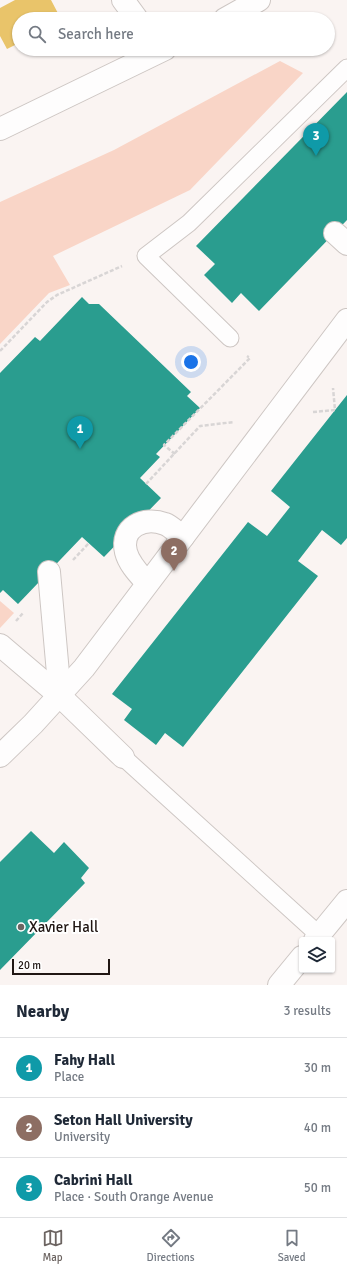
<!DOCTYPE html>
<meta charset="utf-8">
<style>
:root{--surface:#fff;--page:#f2f2f3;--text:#1f2937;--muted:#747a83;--line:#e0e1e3;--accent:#6c6461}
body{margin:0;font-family:Signika,sans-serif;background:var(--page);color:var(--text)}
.controls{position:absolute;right:12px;bottom:12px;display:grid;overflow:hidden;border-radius:4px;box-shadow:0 1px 3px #0004}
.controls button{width:36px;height:36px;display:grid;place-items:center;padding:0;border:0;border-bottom:1px solid var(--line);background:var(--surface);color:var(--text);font:20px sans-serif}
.scale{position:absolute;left:12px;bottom:10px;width:98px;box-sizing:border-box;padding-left:4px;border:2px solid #201613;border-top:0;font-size:11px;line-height:14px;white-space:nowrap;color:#201613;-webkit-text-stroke:3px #fff;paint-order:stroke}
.you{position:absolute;left:191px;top:362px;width:14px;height:14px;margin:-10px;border:3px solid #fff;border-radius:50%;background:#1a73e8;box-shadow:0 0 0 6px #1a73e833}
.badge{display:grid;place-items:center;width:26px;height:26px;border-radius:50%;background:var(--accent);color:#fff;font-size:13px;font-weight:700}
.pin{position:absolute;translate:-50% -33px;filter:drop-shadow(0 1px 2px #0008)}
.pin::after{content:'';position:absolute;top:21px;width:14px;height:12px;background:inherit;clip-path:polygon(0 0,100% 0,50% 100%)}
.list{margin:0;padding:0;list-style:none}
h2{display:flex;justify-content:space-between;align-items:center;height:52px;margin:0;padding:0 16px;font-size:17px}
h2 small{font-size:13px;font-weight:400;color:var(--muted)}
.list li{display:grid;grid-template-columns:26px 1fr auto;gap:12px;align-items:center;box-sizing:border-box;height:60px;padding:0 16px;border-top:1px solid var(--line)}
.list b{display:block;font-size:15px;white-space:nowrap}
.list p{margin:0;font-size:13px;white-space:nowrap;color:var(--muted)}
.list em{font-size:13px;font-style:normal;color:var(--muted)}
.icon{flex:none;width:22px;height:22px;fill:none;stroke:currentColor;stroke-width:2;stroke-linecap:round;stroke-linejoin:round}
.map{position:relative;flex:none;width:347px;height:985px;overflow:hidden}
.search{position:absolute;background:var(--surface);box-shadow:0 1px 3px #0004;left:12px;right:12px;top:12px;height:44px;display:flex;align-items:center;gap:10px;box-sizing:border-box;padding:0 14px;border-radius:22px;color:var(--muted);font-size:15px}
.sheet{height:232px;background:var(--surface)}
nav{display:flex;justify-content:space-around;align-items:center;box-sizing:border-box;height:56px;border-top:1px solid var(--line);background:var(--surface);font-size:11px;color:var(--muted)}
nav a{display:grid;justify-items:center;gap:2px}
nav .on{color:var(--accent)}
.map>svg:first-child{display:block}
.green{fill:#f9d5c7}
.homes{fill:#e9c46a}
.schools{fill:#2a9d8f}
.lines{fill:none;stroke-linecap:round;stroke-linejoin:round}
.service-casing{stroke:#cdc6c3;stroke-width:19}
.pedestrian-casing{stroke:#cdc6c3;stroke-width:24}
.minor-casing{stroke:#cdc6c3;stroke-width:24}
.primary-casing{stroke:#cdc6c3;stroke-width:24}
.path{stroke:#d8d5d5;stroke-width:2.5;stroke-dasharray:4 2;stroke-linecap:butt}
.service{stroke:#fefdfd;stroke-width:17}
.pedestrian{stroke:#fefdfd;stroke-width:22}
.minor{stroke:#fefdfd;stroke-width:22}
.primary{stroke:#fefdfd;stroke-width:22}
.poi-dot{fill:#6c6461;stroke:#fff;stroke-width:1.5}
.labels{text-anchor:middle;stroke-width:4;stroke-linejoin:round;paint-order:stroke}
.poi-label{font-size:15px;fill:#201613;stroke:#fff;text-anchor:start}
</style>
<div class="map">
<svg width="347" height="985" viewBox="0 0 347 985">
<rect width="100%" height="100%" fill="#faf4f2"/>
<!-- green -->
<g class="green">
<path d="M 280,61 L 303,73 L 190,190 L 53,256 L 70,285 L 49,293 L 0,344 L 0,202 L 114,150 Z"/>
<path d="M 0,601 L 14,613 L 0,628 Z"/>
</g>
<!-- homes -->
<path class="homes" d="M 15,0 L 51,0 L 61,19 L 19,19 L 19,43 L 7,49 L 0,36 L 0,8 Z"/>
<!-- schools -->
<g class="schools">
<path d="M 347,92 L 347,220 L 259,311 L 241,293 L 232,303 L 204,275 L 215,264 L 196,246 Z"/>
<path d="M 82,297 L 89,304 L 99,304 L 191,392 L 187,396 L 200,408 L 156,454 L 160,457 L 140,478 L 161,498 L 104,557 L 82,537 L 18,604 L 3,590 L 0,593 L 0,373 L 35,337 L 40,341 Z"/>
<path d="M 347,395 L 347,538 L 341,545 L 322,530 L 298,561 L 318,576 L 183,747 L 165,733 L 156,745 L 124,720 L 132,709 L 112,694 L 248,522 L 267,536 L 290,507 L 271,491 Z"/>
<path d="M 31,831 L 54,853 L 64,842 L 89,868 L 81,878 L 85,883 L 0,970 L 0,862 Z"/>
</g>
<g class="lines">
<!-- service casing -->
<g class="service-casing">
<g id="service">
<path d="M 230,338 L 146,256 L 189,223 L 347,68"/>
<path d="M 123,757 L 319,935"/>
</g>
</g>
<!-- pedestrian casing -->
<g class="pedestrian-casing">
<g id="pedestrian">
<path d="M 335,233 L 347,244"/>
<path d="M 49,572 L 60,696"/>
<path d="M 147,583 C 139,574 129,564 126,552 C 120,527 144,516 165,524 C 171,526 177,533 183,537"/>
<path d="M 0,645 L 60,696 L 123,757"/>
<path d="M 0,756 L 33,724 L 84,668 L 347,320"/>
</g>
</g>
<!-- minor casing -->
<g class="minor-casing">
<g id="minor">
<path d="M 123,0 L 137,19"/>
<path d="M 315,940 L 347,901"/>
<path d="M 279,985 L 302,957"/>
</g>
</g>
<!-- primary casing -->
<g class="primary-casing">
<g id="primary">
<path d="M 225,19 L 259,0"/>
<path d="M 0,129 L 165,49"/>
</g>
</g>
<!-- path -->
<g class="path">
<path d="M 0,351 L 47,302 L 57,295 L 122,266"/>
<path d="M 313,412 L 335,410 L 333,388"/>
<path d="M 175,454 L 164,445 L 250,358 L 247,356"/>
<path d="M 146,484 L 200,426 L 234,422"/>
<path d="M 73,560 L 89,543"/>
<path d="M 16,621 L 23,613"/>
</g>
<!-- service -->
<use href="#service" class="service"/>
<!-- pedestrian -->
<use href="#pedestrian" class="pedestrian"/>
<!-- minor -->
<use href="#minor" class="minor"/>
<!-- primary -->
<use href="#primary" class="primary"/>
</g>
<!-- markers -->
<circle class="poi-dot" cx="21" cy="927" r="4"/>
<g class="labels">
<!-- poi labels -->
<g class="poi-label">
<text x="29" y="932">Xavier Hall</text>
</g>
</g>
</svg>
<div class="controls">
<button><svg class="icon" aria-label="layers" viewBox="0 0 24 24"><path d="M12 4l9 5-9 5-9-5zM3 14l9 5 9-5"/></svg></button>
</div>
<div class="scale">20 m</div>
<div class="you"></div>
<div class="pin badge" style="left:80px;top:449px;background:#0f9aa8">1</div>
<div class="pin badge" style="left:174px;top:571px;background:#8d6e63">2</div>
<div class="pin badge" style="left:316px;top:156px;background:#0f9aa8">3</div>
<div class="search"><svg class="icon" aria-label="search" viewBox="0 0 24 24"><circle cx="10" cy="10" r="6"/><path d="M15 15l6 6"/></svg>Search here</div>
</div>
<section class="sheet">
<h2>Nearby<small>3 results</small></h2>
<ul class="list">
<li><span class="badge" style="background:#0f9aa8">1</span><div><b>Fahy Hall</b><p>Place</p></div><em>30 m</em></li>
<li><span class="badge" style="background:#8d6e63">2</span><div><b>Seton Hall University</b><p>University</p></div><em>40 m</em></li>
<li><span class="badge" style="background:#0f9aa8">3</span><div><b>Cabrini Hall</b><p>Place · South Orange Avenue</p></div><em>50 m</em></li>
</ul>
</section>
<nav>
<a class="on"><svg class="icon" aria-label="map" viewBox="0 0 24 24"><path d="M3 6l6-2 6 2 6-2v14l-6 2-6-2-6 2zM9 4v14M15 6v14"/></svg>Map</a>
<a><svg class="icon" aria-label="directions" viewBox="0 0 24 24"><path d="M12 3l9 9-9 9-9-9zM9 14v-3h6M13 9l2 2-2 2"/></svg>Directions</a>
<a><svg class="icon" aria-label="saved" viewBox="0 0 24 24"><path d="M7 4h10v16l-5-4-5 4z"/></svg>Saved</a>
</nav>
